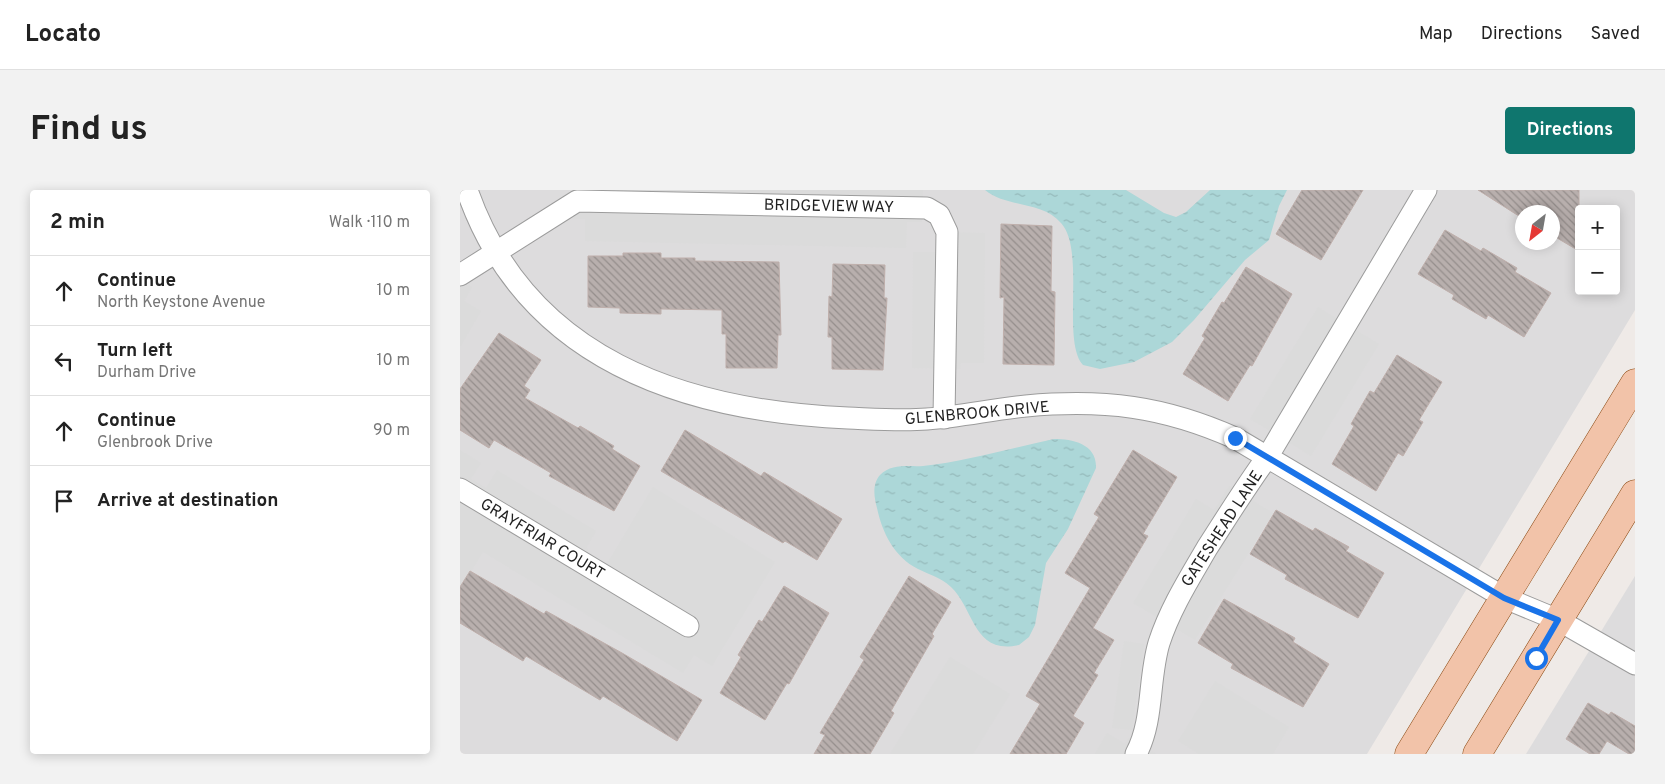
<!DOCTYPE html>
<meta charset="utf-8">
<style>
:root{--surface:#fff;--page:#f2f2f2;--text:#222;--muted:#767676;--line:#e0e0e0;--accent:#0f766e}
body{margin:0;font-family:Overpass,sans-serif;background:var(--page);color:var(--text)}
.controls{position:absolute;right:15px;top:15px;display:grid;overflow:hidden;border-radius:5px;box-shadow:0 2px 12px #0003}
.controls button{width:45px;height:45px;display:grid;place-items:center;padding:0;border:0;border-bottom:1px solid var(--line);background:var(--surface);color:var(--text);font:25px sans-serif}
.compass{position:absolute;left:1055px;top:15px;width:45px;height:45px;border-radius:50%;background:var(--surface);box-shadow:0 2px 12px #0003;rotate:211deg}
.stop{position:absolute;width:15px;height:15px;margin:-11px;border:4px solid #1a73e8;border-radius:50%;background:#fff}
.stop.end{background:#1a73e8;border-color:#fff;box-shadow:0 1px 5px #0008}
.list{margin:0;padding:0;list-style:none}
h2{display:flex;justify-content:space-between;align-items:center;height:65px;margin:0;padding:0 20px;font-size:21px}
h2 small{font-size:16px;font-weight:400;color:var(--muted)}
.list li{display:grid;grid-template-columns:32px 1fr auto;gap:15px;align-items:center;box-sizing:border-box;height:70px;padding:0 20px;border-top:1px solid var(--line)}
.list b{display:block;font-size:19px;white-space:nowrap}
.list p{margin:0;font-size:16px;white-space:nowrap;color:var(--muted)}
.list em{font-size:16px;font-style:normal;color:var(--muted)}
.icon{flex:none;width:28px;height:28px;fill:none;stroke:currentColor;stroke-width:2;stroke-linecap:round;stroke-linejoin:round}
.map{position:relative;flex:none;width:1175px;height:564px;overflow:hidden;border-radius:5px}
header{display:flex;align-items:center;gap:30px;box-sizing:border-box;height:70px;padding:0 25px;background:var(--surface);border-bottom:1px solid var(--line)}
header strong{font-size:24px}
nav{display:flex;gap:28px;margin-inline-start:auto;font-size:18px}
.intro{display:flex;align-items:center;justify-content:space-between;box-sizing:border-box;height:120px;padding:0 30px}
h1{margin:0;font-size:35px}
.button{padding:12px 22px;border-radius:5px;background:var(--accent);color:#fff;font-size:18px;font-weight:700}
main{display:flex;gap:30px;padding:0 30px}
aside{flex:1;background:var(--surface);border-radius:5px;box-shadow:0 2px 12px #0003}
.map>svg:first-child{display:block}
.residential{fill:#dddcdd;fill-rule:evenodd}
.parking{fill:#dbdbdb}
.water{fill:url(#water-ripples)}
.building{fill:url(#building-back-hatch);stroke:#bfafab}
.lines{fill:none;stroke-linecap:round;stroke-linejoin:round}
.street-casing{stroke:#9c9c9c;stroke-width:23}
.primary-casing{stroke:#8a4811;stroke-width:29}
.street{stroke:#fff;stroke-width:21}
.primary{stroke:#f2c3a9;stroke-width:28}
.route{stroke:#1a73e8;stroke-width:6}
.labels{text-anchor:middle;stroke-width:4.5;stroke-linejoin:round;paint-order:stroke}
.street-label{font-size:16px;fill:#1f1f1f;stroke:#fff}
</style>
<header>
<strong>Locato</strong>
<nav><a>Map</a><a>Directions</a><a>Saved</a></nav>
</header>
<div class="intro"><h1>Find us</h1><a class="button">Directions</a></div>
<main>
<aside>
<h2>2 min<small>Walk · 110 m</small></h2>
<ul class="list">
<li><svg class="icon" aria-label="ahead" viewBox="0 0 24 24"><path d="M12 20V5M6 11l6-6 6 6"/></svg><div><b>Continue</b><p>North Keystone Avenue</p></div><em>10 m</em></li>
<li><svg class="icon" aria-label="left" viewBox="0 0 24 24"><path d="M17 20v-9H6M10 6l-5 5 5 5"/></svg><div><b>Turn left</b><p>Durham Drive</p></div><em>10 m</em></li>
<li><svg class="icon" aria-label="ahead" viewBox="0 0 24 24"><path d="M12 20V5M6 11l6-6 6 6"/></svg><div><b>Continue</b><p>Glenbrook Drive</p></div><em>90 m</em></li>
<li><svg class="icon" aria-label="arrive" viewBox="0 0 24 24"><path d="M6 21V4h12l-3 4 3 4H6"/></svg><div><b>Arrive at destination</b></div></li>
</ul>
</aside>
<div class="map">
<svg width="1175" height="564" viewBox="0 0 1175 564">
<defs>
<pattern id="water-ripples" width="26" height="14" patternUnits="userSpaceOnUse" patternTransform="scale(1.25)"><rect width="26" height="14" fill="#acd7d8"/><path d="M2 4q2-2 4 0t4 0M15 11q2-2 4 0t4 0" fill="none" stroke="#94b8b9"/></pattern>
<pattern id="building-back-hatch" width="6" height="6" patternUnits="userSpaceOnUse" patternTransform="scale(1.25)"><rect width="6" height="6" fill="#b8afad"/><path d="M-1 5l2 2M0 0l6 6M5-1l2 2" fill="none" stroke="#958e8c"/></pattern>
</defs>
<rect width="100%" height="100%" fill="#efeae7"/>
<!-- residential -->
<g class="residential">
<path d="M 0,0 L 1175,0 L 1175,120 L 907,564 L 0,564 ZM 1119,19 L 1156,19 L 1156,101 L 1119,101 ZM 1062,22 L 1092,22 L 1092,52 L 1062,52 Z"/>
<path d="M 1175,386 L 1175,564 L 1066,564 Z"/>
</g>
<!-- parking -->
<g class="parking">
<path d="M 114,0 L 463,0 L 462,32 L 447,32 L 446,58 L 125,51 L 125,29 L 113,29 Z"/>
<path d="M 478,42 L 525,43 L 524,173 L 501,173 L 500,179 L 452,178 L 453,62 L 477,62 Z"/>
<path d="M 0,90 L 12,97 L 4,111 L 21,121 L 0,157 Z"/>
<path d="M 858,117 L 919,154 L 851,266 L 790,229 Z"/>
<path d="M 0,260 L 21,273 L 11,289 L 26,298 L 37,280 L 136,341 L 127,357 L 132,374 L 143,380 L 193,297 L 315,372 L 252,476 L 234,465 L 223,483 L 23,362 L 0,400 Z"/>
<path d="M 769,296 L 813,323 L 735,450 L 673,413 L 736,309 L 754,320 Z"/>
<path d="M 664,451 L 684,454 L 672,540 L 652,538 Z"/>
<path d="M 490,467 L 550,504 L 513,564 L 430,564 Z"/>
<path d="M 755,491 L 829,537 L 813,564 L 739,564 L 718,551 Z"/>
<path d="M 647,543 L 665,554 L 669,548 L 696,564 L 635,564 Z"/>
</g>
<!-- water -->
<g class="water">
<path d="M 525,0 L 666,0 L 704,23 L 716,27 L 726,22 L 750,0 L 827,0 L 819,16 L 809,50 L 785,70 L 734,130 L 712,152 L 674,172 L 640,179 L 623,175 C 601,151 626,60 601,33 C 582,11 547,18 525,0 Z"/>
<path d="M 594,249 C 613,249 637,254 636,278 L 608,339 L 586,373 L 575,435 L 569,447 L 559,455 C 513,465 515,420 491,397 C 480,387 470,385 458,379 C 434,367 422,342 417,318 C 414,307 412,294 420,285 C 432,273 449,277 463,276 C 507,271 551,258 594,249 Z"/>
</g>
<!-- building -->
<g class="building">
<path d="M 842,0 L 903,0 L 861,70 L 816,44 Z"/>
<path d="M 1018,0 L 1119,0 L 1119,61 L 1092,45 L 1092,22 L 1062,22 L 1062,28 Z"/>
<path d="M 541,34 L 592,36 L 591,101 L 595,102 L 594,175 L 543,174 L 544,107 L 540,108 Z"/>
<path d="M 985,40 L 1021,61 L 1023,58 L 1057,78 L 1055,82 L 1091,103 L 1064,147 L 1028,125 L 1026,129 L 992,109 L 994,105 L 958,84 Z"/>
<path d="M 163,63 L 201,63 L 201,68 L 235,68 L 235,71 L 319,72 L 321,145 L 318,145 L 317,178 L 266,178 L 266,144 L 262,144 L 262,120 L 201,119 L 201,124 L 160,123 L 160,118 L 128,117 L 128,66 L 163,66 Z"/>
<path d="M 373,74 L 425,75 L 424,108 L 427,108 L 423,180 L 372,179 L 372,147 L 368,147 L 369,106 L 372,107 Z"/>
<path d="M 786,77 L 832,104 L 792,176 L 790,175 L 768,211 L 723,184 L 745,148 L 742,146 L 762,112 L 764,113 Z"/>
<path d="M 39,143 L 81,170 L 64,196 L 70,200 L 65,208 L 118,238 L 120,236 L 154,256 L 152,259 L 180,276 L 154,321 L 89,286 L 91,283 L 34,250 L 29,258 L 0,240 L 0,199 Z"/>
<path d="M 937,165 L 982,192 L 959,230 L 963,232 L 943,266 L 938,263 L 916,301 L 872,274 L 894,236 L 891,234 L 910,201 L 914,203 Z"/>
<path d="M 225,240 L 301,286 L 304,282 L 382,329 L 357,370 L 325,351 L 323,353 L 201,281 Z"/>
<path d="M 673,260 L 717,287 L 683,344 L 688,346 L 633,438 L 654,450 L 634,483 L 638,485 L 613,526 L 624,533 L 606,564 L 550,564 L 580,514 L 566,506 L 630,398 L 605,383 L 639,327 L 634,324 Z"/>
<path d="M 816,320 L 853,341 L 855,338 L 889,357 L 886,361 L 924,383 L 898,428 L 825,389 L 827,385 L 790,364 Z"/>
<path d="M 10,381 L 84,424 L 86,421 L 162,463 L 242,510 L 217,551 L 143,506 L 140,510 L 66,466 L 63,471 L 0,433 L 0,397 Z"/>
<path d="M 449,386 L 491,412 L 472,444 L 474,446 L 431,521 L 434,523 L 410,564 L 354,564 L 365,545 L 360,543 L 404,470 L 400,467 Z"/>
<path d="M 324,396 L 369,423 L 329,494 L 327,493 L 305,530 L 260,503 L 281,467 L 278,465 L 299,430 L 302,432 Z"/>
<path d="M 764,409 L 835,448 L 833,452 L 869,474 L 843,517 L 771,478 L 773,474 L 738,453 Z"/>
<path d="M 1128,513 L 1149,525 L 1151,522 L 1175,536 L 1175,564 L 1169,564 L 1147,551 L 1139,564 L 1130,564 L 1106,549 Z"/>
</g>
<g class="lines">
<!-- street casing -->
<g class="street-casing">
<g id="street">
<path d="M 7,0 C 66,170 224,221 388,228 C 414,229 441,231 467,229 C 500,227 533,219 566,216 C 644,209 703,216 775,248 L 1045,408 L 1098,430 L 1175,474"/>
<path d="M 0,85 L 117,11 L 467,18 L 479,25 L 487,42 L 484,228"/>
<path d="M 0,299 L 228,436"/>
<path d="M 676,564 C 694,530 688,490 699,453 C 710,419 729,389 747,358 C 767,327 786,296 808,266 L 966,0"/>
</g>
</g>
<!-- primary casing -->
<g class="primary-casing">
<g id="primary">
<path d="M 949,564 L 1175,193"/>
<path d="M 1017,564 L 1175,304"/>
</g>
</g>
<!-- street -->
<use href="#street" class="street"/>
<!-- primary -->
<use href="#primary" class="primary"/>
</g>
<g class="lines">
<!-- route -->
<path class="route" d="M 775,248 L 1044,408 L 1098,430 L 1076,468"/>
</g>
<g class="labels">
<!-- street labels -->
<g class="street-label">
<text transform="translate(369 15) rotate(1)" y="6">BRIDGEVIEW WAY</text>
<text transform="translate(517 222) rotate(-5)" y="6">GLENBROOK DRIVE</text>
<text transform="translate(761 338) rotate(-57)" y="6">GATESHEAD LANE</text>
<text transform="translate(83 348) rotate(31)" y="6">GRAYFRIAR COURT</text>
</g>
</g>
</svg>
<div class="controls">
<button>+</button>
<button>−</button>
</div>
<svg class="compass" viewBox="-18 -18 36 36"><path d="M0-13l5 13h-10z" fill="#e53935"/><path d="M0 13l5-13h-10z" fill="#767676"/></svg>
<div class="stop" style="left:1076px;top:468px"></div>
<div class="stop end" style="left:775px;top:248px"></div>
</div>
</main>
